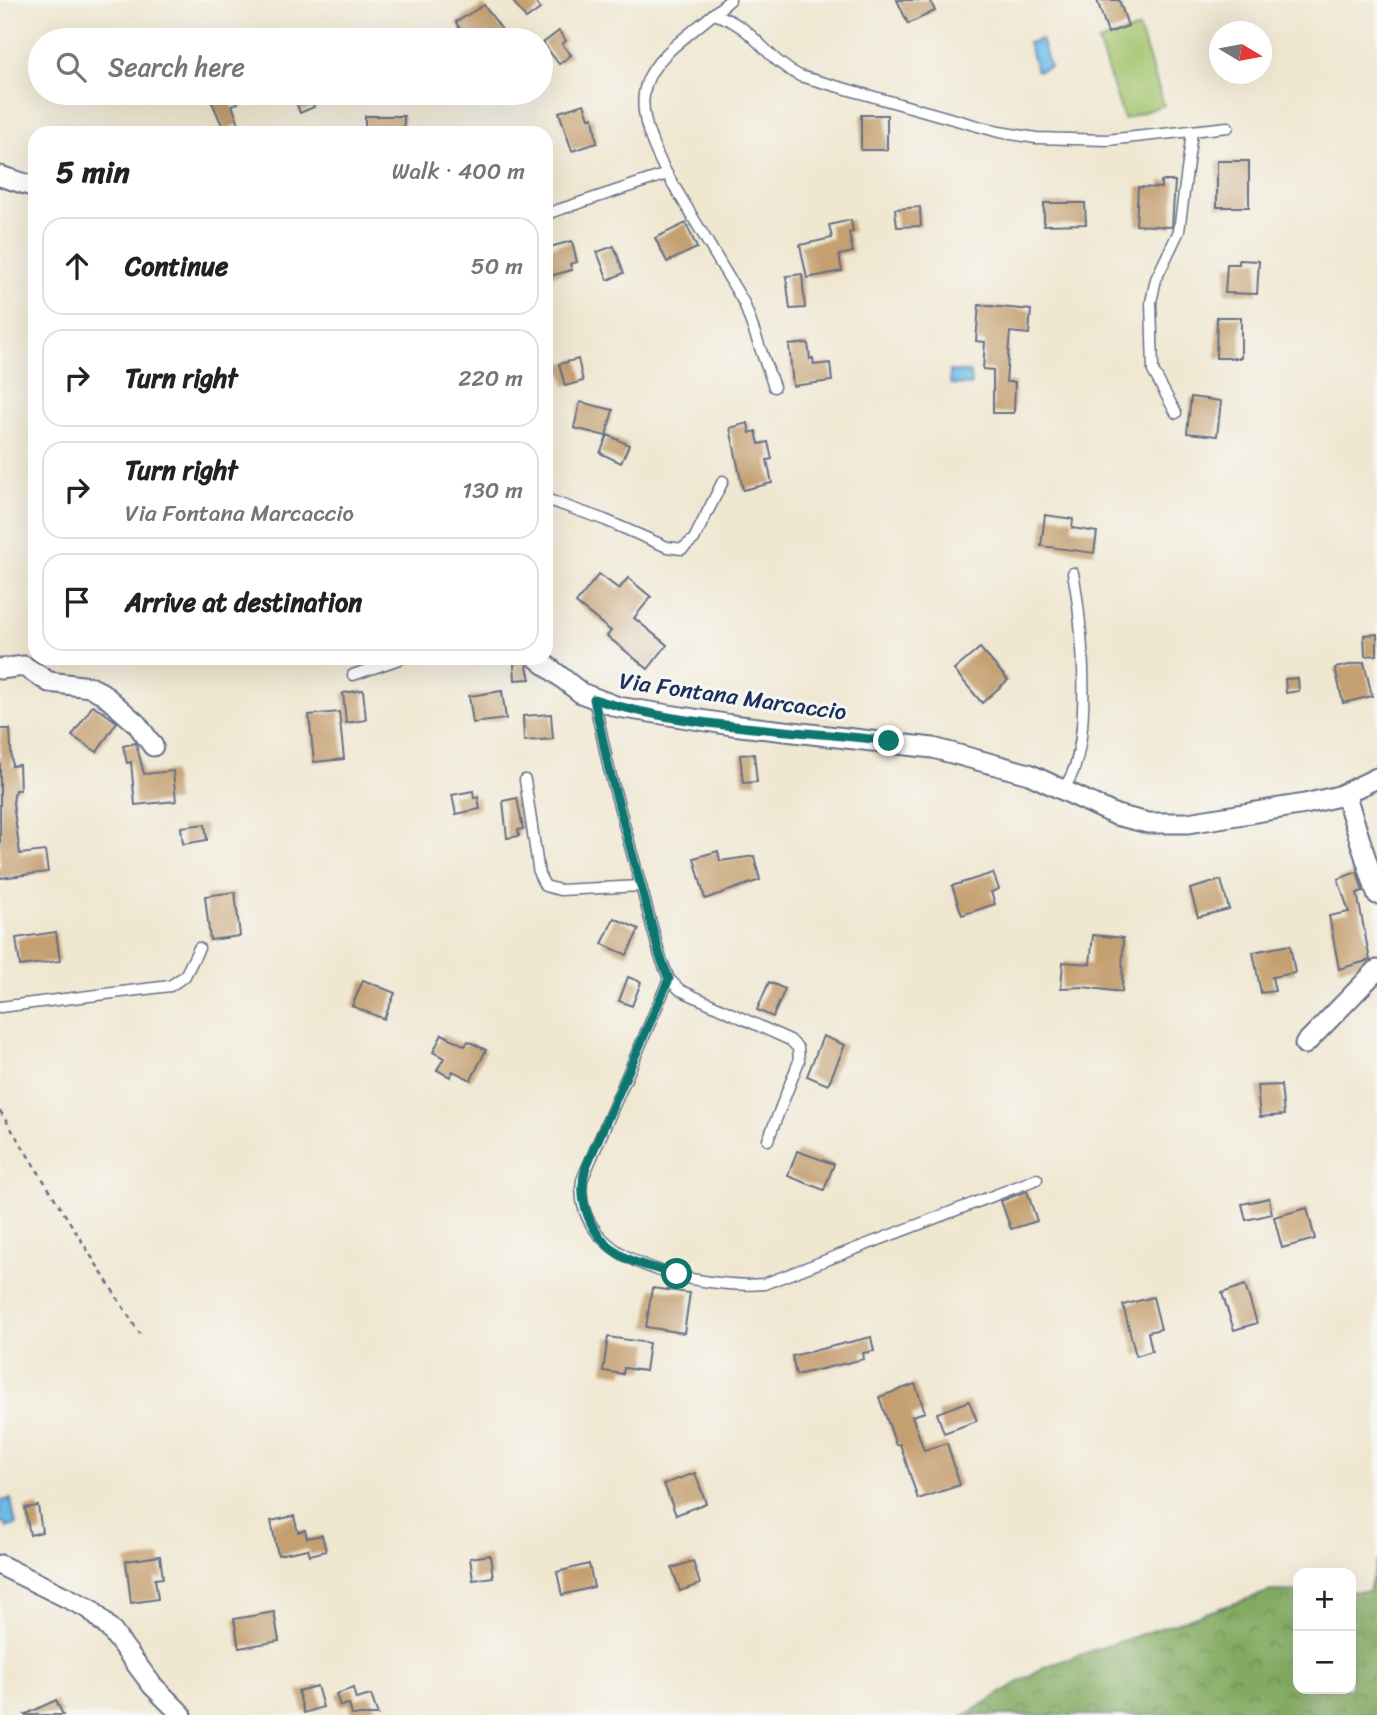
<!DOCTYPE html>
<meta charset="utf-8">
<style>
:root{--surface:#fff;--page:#f6f6f6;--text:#222;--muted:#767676;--line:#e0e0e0}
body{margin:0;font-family:Sriracha,sans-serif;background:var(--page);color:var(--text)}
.controls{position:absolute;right:21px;bottom:21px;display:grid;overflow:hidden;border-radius:14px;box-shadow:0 7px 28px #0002}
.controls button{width:63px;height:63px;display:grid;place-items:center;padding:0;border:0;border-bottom:2px solid var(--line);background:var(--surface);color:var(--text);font:35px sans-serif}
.compass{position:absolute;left:1209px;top:21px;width:63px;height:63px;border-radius:50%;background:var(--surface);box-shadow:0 7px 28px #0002;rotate:100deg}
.stop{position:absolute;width:21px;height:21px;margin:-16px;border:5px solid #0f766e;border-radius:50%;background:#fff}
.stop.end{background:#0f766e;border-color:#fff;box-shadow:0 2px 7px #0008}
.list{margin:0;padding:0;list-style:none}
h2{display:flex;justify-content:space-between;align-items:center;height:91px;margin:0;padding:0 28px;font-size:30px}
h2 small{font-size:23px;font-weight:400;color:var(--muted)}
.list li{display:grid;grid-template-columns:46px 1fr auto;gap:21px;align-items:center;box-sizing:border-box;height:98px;margin:0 14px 14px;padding:0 14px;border:2px solid var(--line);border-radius:21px}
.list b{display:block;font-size:26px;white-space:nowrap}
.list p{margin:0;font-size:23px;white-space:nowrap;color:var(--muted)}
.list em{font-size:23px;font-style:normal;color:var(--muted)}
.icon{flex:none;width:38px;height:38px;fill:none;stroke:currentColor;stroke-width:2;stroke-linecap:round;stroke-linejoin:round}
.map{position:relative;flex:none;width:1377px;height:1715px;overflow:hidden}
.search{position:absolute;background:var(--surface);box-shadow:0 7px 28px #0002;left:28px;top:28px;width:525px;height:77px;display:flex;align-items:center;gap:18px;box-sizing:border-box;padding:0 24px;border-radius:38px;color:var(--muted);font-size:26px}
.panel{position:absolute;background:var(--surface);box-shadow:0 7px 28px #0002;left:28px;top:126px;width:525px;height:539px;border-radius:21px}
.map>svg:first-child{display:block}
.forest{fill:url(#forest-crowns);stroke:#4e6c5f;stroke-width:2}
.garden{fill:#a3c46d;stroke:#5f7a66;stroke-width:2}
.water{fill:url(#water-ripples);stroke:#4475a2;stroke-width:2}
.building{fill:#c49f70}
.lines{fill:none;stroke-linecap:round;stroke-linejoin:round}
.service-casing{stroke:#666f86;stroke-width:13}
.minor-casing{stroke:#666f86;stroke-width:23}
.path{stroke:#666f86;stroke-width:2.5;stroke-dasharray:5 5;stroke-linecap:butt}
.service{stroke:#fff;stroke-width:10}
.minor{stroke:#fff;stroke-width:19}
.route{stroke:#0f766e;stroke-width:9}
.labels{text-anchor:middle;stroke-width:6;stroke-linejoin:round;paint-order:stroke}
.street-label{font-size:23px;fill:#1b2f5e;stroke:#f6f6f2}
</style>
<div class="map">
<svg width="1377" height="1715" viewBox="0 0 1377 1715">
<defs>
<pattern id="forest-crowns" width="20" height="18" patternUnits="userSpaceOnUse" patternTransform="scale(1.75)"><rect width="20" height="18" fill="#82aa60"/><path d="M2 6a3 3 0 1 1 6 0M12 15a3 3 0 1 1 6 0" fill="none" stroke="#6a8b52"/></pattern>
<pattern id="water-ripples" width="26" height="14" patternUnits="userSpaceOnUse" patternTransform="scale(1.75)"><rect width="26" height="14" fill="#6cbbe6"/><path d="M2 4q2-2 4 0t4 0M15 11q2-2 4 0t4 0" fill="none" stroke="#5898be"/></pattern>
</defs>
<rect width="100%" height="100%" fill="#f6f6f2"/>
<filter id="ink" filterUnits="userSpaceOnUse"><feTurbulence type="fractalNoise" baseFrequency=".0143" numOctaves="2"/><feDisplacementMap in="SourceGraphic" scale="14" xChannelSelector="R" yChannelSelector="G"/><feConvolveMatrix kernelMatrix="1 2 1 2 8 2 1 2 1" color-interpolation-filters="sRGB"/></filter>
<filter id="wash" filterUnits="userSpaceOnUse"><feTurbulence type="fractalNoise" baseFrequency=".00686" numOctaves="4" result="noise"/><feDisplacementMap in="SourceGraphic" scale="28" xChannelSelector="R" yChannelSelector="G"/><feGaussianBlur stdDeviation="1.57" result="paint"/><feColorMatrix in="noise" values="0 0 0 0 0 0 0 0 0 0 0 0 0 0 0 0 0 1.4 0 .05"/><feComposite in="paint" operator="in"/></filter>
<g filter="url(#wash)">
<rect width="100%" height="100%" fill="#f0e7d1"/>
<!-- forest -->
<path class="forest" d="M 1377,1562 L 1377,1715 L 965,1715 L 1044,1667 L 1271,1591 L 1298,1591 L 1298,1689 L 1351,1689 L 1351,1591 L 1369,1591 Z"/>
<!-- garden -->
<path class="garden" d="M 1139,28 L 1164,105 L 1124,119 L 1098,42 Z"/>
<!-- water -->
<g class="water">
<path d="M 1041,39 L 1050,67 L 1037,71 L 1028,43 Z"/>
<path d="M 950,371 L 971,372 L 971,385 L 950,384 Z"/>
<path d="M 11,1499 L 16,1525 L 6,1528 L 4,1522 L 0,1523 L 0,1501 Z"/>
</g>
<g id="blocks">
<!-- building -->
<g class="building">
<path d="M 512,0 L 534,0 L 540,9 L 526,19 Z"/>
<path d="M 897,0 L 930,0 L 935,11 L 908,24 Z"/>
<path d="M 1097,0 L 1119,0 L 1128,26 L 1108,33 Z"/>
<path d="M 484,5 L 505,34 L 495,40 L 466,40 L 456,22 Z"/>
<path d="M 559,31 L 566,41 L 562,44 L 571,55 L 559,64 L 543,43 Z"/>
<path d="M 208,93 L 235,93 L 238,103 L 232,105 L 239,124 L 224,130 Z"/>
<path d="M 293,93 L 309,93 L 314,107 L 300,113 Z"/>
<path d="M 584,104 L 589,118 L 593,117 L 597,143 L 572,151 L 559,112 Z"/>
<rect x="861" y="115" width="26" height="35"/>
<rect x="365" y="116" width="39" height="17"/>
<rect x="1217" y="161" width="32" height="46"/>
<path d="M 1161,181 L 1175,181 L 1172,227 L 1136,225 L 1138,187 L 1161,188 Z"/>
<path d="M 1044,203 L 1085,203 L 1086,224 L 1044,225 Z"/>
<path d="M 920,207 L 921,226 L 897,227 L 895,209 Z"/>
<path d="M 851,220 L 853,232 L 849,233 L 853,252 L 839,255 L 842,271 L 807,278 L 800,245 L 832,238 L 829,225 Z"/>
<path d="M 686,223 L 697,248 L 667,262 L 655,238 Z"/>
<path d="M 572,241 L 577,262 L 570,264 L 572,270 L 546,277 L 546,248 Z"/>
<path d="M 614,246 L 624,273 L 608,280 L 597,252 Z"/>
<path d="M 1239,260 L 1259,261 L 1257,294 L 1225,293 L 1227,264 L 1239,264 Z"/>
<path d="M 802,274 L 805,308 L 790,309 L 786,276 Z"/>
<path d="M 979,305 L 1031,310 L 1029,334 L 1010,332 L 1006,382 L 1015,382 L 1014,413 L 993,413 L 993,370 L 983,369 L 985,342 L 976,341 Z"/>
<path d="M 1217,317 L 1241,317 L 1241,358 L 1216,358 Z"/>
<path d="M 808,343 L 810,359 L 813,358 L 814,365 L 830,363 L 832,381 L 793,386 L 789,345 Z"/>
<path d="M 578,359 L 583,381 L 565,386 L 559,364 Z"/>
<path d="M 1191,397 L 1221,401 L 1217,436 L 1187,433 Z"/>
<path d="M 580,402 L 613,410 L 606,436 L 574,428 Z"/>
<path d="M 748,423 L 750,433 L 756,431 L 759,444 L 768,442 L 772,459 L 767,460 L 772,483 L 743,490 L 730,428 Z"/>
<path d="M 608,435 L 629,445 L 621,463 L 600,453 Z"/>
<path d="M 1045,515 L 1073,519 L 1072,528 L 1097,532 L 1094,553 L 1041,546 Z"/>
<path d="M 599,574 L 619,589 L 628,578 L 651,597 L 634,618 L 667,645 L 648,669 L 607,636 L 611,631 L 576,603 Z"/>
<path d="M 1377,634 L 1377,655 L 1365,656 L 1364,635 Z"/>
<path d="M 980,648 L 1008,680 L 982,703 L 954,670 Z"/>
<path d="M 526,662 L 530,679 L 515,680 L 514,663 Z"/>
<path d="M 1364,662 L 1372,696 L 1343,703 L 1335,668 Z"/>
<path d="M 1298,678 L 1299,691 L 1286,693 L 1285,679 Z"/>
<path d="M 363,690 L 366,720 L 346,723 L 343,693 Z"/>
<path d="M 502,691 L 506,719 L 473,723 L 469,696 Z"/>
<path d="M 93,705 L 117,722 L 97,752 L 72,736 Z"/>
<path d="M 339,712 L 344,759 L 314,762 L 309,715 Z"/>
<path d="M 551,714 L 553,739 L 524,741 L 523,716 Z"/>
<path d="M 0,729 L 10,729 L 12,766 L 19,765 L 20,790 L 15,790 L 13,803 L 20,854 L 45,851 L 48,872 L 0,878 Z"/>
<path d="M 136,743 L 144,774 L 173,771 L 176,801 L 135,805 L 131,762 L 127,763 L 123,746 Z"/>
<path d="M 754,754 L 757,782 L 743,783 L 740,755 Z"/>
<path d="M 473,791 L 474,798 L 478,797 L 480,809 L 456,814 L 452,795 Z"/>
<path d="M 517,798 L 523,829 L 518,830 L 519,836 L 507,838 L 503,801 Z"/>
<path d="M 205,824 L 207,840 L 183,844 L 181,827 Z"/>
<path d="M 718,851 L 720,861 L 754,856 L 760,880 L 705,899 L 694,858 Z"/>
<path d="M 1357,872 L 1363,891 L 1357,893 L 1370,960 L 1339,969 L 1329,916 L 1349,912 L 1338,879 Z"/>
<path d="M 993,873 L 999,889 L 991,892 L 995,904 L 962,915 L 952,886 Z"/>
<path d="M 1221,880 L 1229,909 L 1198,917 L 1190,889 Z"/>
<path d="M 235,892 L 240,936 L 210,940 L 205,896 Z"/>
<path d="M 614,918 L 639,929 L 627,955 L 602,944 Z"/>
<path d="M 56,932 L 60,961 L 20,966 L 16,938 Z"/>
<path d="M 1093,935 L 1123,938 L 1122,992 L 1083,987 L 1061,988 L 1063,962 L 1090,964 Z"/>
<path d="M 1290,945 L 1295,973 L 1272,977 L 1275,991 L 1261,993 L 1253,952 Z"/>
<path d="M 628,977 L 641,982 L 632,1006 L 619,1001 Z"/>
<path d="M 363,980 L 395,993 L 384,1019 L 352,1006 Z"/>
<path d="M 769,982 L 785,989 L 773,1017 L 757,1010 Z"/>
<path d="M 442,1034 L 465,1046 L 468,1041 L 486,1050 L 471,1080 L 453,1071 L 450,1077 L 437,1070 L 444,1058 L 433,1052 Z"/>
<path d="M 823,1036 L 845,1045 L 828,1085 L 807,1076 Z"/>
<path d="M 1281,1085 L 1284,1115 L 1260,1117 L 1257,1086 Z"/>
<path d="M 797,1151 L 834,1164 L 824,1190 L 788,1176 Z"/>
<path d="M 1027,1191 L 1037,1221 L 1011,1229 L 1001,1201 Z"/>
<path d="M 1269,1198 L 1272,1214 L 1246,1220 L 1242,1204 Z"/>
<path d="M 1307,1208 L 1315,1239 L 1282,1248 L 1274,1217 Z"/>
<path d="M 1245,1285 L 1257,1323 L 1234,1330 L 1222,1293 Z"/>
<path d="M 652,1288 L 690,1293 L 684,1333 L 646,1327 Z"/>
<path d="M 1153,1297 L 1161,1329 L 1148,1332 L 1152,1351 L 1136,1356 L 1123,1305 Z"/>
<path d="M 608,1337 L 649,1343 L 645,1371 L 624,1368 L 623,1374 L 603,1371 Z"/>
<path d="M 871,1337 L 874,1351 L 863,1353 L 864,1359 L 796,1375 L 792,1356 Z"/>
<path d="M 915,1384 L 925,1412 L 912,1416 L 924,1450 L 947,1443 L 960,1485 L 918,1499 L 900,1444 L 896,1445 L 879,1397 Z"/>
<path d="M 969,1401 L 977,1421 L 944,1433 L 937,1413 Z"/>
<path d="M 695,1473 L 706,1503 L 676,1515 L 664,1484 Z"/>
<path d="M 38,1506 L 42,1532 L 30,1535 L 25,1508 Z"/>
<path d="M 294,1516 L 298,1532 L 305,1530 L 307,1538 L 322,1535 L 326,1551 L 310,1555 L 308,1549 L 278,1555 L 271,1521 Z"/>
<path d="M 490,1555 L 493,1577 L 473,1580 L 470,1558 Z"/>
<path d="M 160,1556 L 163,1578 L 155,1579 L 158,1599 L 131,1603 L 126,1561 Z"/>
<path d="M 693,1561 L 700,1584 L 680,1591 L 672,1568 Z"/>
<path d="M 589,1564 L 594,1587 L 562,1595 L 557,1572 Z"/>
<path d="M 274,1612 L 279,1641 L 239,1648 L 234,1619 Z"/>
<path d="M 317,1686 L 323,1707 L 304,1713 L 298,1691 Z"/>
<path d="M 353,1688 L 356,1699 L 371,1695 L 378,1715 L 352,1715 L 349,1704 L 340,1706 L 336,1694 Z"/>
<path d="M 56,1700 L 63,1715 L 24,1715 Z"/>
</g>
</g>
</g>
<g filter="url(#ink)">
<use href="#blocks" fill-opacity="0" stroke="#666f86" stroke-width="2"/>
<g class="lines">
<!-- service casing -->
<g class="service-casing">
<g id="service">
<path d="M 713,14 C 756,26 763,58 800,76 L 999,132 L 1036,138 L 1107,140 L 1228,127"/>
<path d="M 667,174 L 744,303 L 774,387"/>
<path d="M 546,214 L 667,174 C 613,72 659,62 730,0"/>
<path d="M 1176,413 L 1153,371 L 1151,302 L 1156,279 L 1179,231 L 1192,132"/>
<path d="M 546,499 L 605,520 L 667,547 L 682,549 L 694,539 L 723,481"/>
<path d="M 353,675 L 402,658"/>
<path d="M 594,699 L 609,769 L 660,956 L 669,979 L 680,990 L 790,1040 L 798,1048 L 799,1061 L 768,1140"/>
<path d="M 525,780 L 539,874 L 545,886 L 560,890 L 641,886"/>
<path d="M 1063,788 C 1095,756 1082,618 1073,573"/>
<path d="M 669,979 L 582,1180 C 571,1265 703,1289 764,1284 L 1037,1179"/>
<path d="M 0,1007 L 170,986 L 185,976 L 199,948"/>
</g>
</g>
<!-- minor casing -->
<g class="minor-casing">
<g id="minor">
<path d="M 0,176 L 35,187"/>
<path d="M 537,658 L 581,693 L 618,707 L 732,725 L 933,748 L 1029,774 L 1116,815 L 1148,823 L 1188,823 L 1305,804 L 1339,796 L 1377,778"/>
<path d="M 0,669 L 24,666 L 49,682 L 90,687 L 102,693 L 137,724 L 153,746"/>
<path d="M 1345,793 L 1377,894"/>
<path d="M 1305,1044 L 1377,970"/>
<path d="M 0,1565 L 90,1609 L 111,1630 L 152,1685 L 182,1715"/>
</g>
</g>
<!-- path -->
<path class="path" d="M 0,1111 L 140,1334"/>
<!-- service -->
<use href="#service" class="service"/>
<!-- minor -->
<use href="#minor" class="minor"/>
</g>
</g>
<g class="lines" filter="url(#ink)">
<!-- route -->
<path class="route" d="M 677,1274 C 658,1269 636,1265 619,1254 C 590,1236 576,1199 586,1167 L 669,979 L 660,956 L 609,769 L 594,699 C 688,729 791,729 889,741"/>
</g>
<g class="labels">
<!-- street labels -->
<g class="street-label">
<text transform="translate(733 696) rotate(8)" y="8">Via Fontana Marcaccio</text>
</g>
</g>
</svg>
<div class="controls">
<button>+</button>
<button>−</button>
</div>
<svg class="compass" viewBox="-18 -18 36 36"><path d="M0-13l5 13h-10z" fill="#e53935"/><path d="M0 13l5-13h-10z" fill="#767676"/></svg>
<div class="stop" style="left:677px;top:1274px"></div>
<div class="stop end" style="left:889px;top:741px"></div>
<div class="search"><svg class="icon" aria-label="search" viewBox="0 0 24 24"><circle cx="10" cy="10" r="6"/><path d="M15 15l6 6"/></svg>Search here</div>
<section class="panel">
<h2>5 min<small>Walk · 400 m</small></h2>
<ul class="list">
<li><svg class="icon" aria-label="ahead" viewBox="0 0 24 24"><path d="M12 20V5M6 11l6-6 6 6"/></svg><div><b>Continue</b></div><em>50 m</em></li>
<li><svg class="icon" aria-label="right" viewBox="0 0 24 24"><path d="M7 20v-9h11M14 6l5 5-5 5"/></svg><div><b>Turn right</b></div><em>220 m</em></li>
<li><svg class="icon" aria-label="right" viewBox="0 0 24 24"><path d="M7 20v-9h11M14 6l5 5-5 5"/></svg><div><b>Turn right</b><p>Via Fontana Marcaccio</p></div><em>130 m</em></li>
<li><svg class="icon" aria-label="arrive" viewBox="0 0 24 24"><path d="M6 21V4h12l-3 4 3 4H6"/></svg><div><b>Arrive at destination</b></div></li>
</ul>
</section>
</div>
